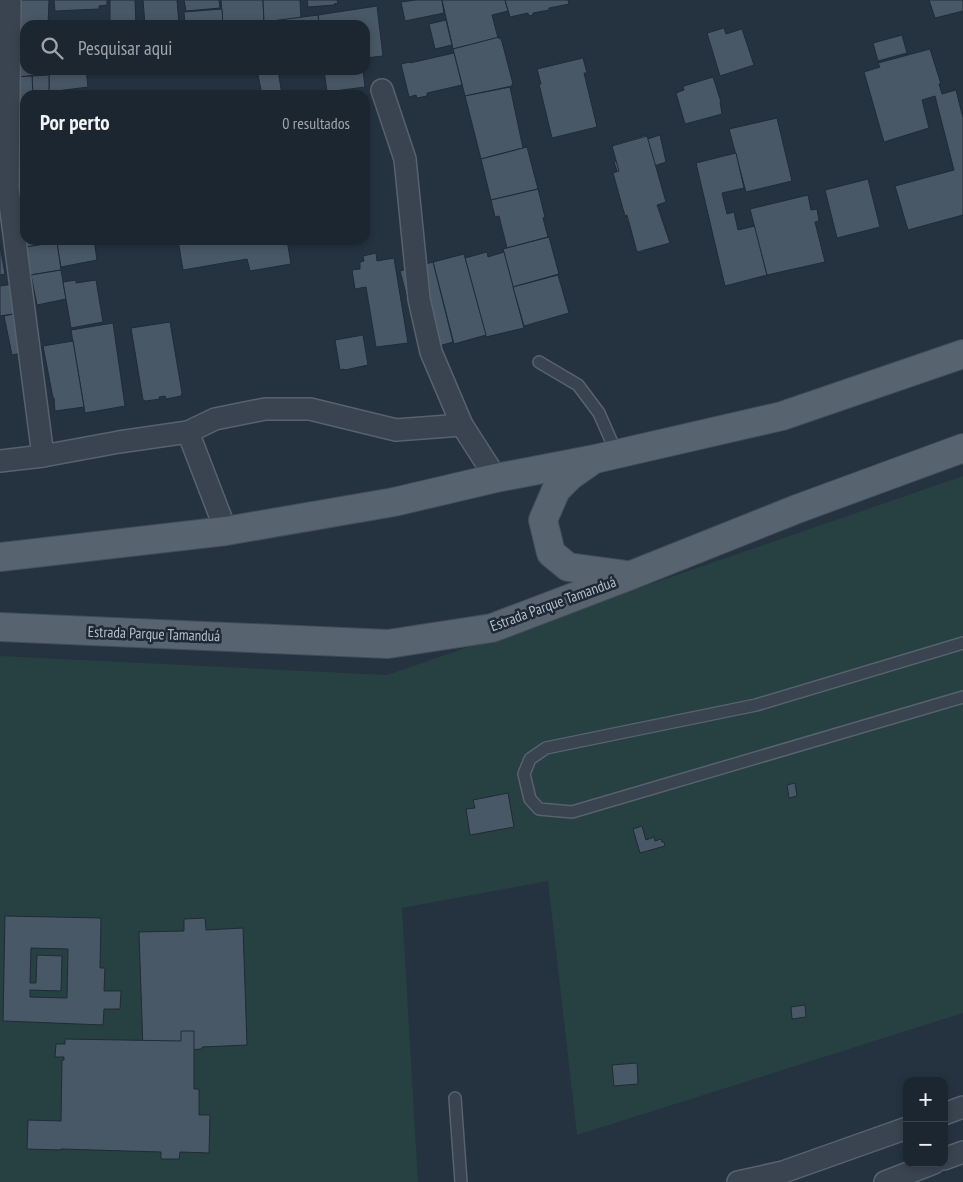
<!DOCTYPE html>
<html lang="pt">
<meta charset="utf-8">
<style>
:root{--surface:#1c2630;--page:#252e38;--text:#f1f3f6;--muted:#a0a5ab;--line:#3a434c}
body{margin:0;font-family:"PT Sans Narrow",sans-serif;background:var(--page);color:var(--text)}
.controls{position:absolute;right:15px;bottom:15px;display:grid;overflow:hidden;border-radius:10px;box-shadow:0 2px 8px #0003}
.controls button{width:45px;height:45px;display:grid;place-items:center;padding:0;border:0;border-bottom:1px solid var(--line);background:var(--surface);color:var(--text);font:25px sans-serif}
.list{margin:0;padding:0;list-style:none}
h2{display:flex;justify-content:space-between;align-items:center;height:65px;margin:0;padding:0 20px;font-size:21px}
h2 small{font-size:16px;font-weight:400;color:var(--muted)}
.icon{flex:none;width:28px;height:28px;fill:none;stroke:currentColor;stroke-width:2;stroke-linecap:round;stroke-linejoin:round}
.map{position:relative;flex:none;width:963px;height:1182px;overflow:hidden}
.search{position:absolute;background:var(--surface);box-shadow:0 2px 8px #0003;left:20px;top:20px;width:350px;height:55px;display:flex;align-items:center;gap:12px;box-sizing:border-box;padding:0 18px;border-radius:15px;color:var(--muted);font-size:19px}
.panel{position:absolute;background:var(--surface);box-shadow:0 2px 8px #0003;left:20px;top:90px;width:350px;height:155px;border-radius:15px}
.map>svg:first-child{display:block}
.green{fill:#274041}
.building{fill:#495866;stroke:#202b37;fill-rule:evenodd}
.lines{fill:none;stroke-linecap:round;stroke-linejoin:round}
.lane-casing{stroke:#57626e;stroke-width:14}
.street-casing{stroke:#57626e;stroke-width:24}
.primary-casing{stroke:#434d59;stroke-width:30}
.lane{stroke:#3a4450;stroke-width:11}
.street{stroke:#3a4450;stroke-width:21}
.primary{stroke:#586370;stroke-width:28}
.labels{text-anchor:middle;stroke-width:5;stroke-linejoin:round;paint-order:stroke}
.street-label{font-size:15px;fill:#b6bfcb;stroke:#1e2935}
</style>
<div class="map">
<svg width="963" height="1182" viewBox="0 0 963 1182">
<rect width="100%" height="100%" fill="#253240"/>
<!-- green -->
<path class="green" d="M 963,476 L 963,1013 L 577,1135 L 548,881 L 402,908 L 418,1182 L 0,1182 L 0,656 L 387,675 Z"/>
<!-- building -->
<g class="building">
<path d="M 13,0 L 49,0 L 48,25 L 25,25 L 25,43 L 12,43 Z"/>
<path d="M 54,0 L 107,0 L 107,5 L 99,6 L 99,9 L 55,11 Z"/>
<path d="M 110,0 L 135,0 L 136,25 L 110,25 Z"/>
<path d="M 143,0 L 177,0 L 179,25 L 145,25 Z"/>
<path d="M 184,0 L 219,0 L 220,8 L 186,11 Z"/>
<path d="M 221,0 L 263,0 L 264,22 L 245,25 L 223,25 Z"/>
<path d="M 263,0 L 300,0 L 301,18 L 264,22 Z"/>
<path d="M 307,0 L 337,0 L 338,3 L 334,4 L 334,5 L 308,7 Z"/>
<path d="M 416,0 L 442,0 L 444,13 L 405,21 L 401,2 Z"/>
<path d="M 442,0 L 505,0 L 508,11 L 492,15 L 498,38 L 453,49 Z"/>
<path d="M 505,0 L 568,0 L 569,4 L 549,8 L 549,10 L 533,13 L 533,15 L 529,16 L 528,13 L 510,17 Z"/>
<path d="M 929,0 L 963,0 L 963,11 L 935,18 Z"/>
<path d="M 377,6 L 383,56 L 365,58 L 365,25 L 319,25 L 318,15 Z"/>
<path d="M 222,9 L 223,25 L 185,25 L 184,12 Z"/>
<path d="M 318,15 L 319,25 L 249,25 L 264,22 Z"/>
<path d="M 446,20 L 452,45 L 435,49 L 429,24 Z"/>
<path d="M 724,28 L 726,34 L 742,29 L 754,65 L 720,76 L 707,33 Z"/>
<path d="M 902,35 L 907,53 L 878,61 L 873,43 Z"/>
<path d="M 499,37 L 499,39 L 501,38 L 513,84 L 512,84 L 512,86 L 465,96 L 453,49 Z"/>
<path d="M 14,43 L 25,43 L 25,70 L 39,70 L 39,75 L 16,77 Z"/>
<path d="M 930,49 L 941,84 L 939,84 L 942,94 L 956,90 L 963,118 L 963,215 L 908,230 L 895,186 L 954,170 L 935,96 L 922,100 L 929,128 L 884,142 L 864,72 L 880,67 L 878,63 Z"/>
<path d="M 454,53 L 462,85 L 427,93 L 427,96 L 417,98 L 416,95 L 409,97 L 401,64 L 410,62 L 410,63 Z"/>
<path d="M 583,58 L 587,73 L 584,73 L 597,127 L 552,138 L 539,84 L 541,84 L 537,69 Z"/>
<path d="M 51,70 L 86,70 L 88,87 L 49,92 L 49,72 L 51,71 Z"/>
<path d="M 257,70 L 278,70 L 282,95 L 262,95 Z"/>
<path d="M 324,70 L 363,70 L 365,87 L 327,92 Z"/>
<path d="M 49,75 L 49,95 L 33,95 L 32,76 Z"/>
<path d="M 32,76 L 33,95 L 25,95 L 25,110 L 16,111 L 16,77 Z"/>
<path d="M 713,77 L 721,102 L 720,102 L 722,114 L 685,124 L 676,93 L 684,90 L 683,86 L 684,86 Z"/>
<path d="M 510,87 L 523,148 L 481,159 L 465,96 Z"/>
<path d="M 25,110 L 25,149 L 16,150 L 16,111 Z"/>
<path d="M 777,118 L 792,181 L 746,192 L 729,129 Z"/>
<path d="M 646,135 L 648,139 L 660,135 L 666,162 L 654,166 L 666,201 L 658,204 L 670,242 L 639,253 L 626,217 L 627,217 L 613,173 L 617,171 L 614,162 L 617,161 L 612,145 Z"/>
<path d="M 647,136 L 666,202 L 657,205 L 670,243 L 637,252 L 627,215 L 625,216 L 613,173 L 619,171 L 612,146 Z"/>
<path d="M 527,147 L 538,189 L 491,200 L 481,159 Z"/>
<path d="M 25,149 L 25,189 L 16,190 L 18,150 Z"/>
<path d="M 736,153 L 744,188 L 722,193 L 727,214 L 734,212 L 738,230 L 755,226 L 767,275 L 725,286 L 696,163 Z"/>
<path d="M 868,179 L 880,227 L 837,238 L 825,190 Z"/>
<path d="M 25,189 L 25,234 L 24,234 L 19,190 Z"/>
<path d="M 538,189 L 545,217 L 543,218 L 548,237 L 507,248 L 499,216 L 495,217 L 491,200 Z"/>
<path d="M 808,195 L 811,210 L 817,209 L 819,221 L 815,222 L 825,262 L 767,275 L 750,209 Z"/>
<path d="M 549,237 L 559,274 L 513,287 L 503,249 Z"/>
<path d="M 25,240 L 56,240 L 57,242 L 27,247 Z"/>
<path d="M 56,240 L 94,240 L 97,260 L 61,267 Z"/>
<path d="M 178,240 L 287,240 L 291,264 L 250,271 L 247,259 L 183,270 Z"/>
<path d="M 57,242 L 61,270 L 30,275 L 26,247 Z"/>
<path d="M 0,245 L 5,274 L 0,275 Z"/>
<path d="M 487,252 L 488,257 L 504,252 L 524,328 L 486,337 L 465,258 Z"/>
<path d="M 376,253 L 377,261 L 394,258 L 408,343 L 376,347 L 366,287 L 355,289 L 352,270 L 360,269 L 360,262 L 364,261 L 363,256 Z"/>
<path d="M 464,254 L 486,335 L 454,344 L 433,262 Z"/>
<path d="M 433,262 L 453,342 L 421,351 L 400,271 Z"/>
<path d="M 61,270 L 66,299 L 37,305 L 31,275 Z"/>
<path d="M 558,275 L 569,313 L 524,326 L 513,287 Z"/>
<path d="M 76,280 L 76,283 L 96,280 L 103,322 L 71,328 L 63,282 Z"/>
<path d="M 14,284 L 20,313 L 0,316 L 0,286 Z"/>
<path d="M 18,313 L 26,352 L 12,355 L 4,316 Z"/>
<path d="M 170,322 L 182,393 L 181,396 L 166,399 L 165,396 L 159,397 L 160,399 L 146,401 L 143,400 L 131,328 Z"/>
<path d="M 113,323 L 125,406 L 85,413 L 71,330 Z"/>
<path d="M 363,335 L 368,365 L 345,370 L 344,369 L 340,370 L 335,340 Z"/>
<path d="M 73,341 L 84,407 L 55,411 L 54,398 L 53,398 L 43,346 Z"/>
<path d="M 795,783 L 797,796 L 789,798 L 787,785 Z"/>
<path d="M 508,793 L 514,827 L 470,835 L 466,809 L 475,808 L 473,800 Z"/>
<path d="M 642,826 L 646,840 L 654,837 L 655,841 L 661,839 L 662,842 L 664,842 L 665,846 L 640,853 L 633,829 Z"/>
<path d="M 5,916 L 101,918 L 100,968 L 105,968 L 104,991 L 121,991 L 120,1009 L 104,1009 L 103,1025 L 4,1021 L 3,1021 ZM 31,948 L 68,949 L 67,998 L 30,997 L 30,990 L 61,991 L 62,956 L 37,955 L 36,983 L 30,983 Z"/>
<path d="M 205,918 L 206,930 L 243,928 L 247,1045 L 202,1047 L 202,1049 L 188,1050 L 187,1049 L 174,1049 L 174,1048 L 143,1050 L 139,932 L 184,931 L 184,919 Z"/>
<path d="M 805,1005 L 806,1017 L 792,1019 L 791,1007 Z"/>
<path d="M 181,1031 L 194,1031 L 194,1089 L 199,1089 L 199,1115 L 210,1115 L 209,1153 L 180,1152 L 179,1159 L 161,1159 L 161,1152 L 61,1149 L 61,1150 L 27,1149 L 28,1120 L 61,1121 L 62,1060 L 64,1060 L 64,1057 L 55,1057 L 56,1044 L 65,1044 L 65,1039 L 181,1041 Z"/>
<path d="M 637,1063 L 638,1084 L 614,1086 L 612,1065 Z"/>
</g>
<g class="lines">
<!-- lane casing -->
<g class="lane-casing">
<g id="lane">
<path d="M 539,362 L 578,385 L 599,413 L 617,454"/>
<path d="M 963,643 L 756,705 L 546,748 L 530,759 L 524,774 L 530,799 L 539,809 L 572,812 L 963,697"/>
<path d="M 455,1098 L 461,1182"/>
</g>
</g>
<!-- street casing -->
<g class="street-casing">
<g id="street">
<path d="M 10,0 L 8,188 L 43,456"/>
<path d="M 382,90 L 405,159 L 419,299 L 431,352 L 462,425 L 496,478"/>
<path d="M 188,432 L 226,531"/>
<path d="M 0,461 L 43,456 L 119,442 L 188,432 L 215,419 L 265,409 L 310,409 L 396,430 L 462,425"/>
<path d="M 944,1114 L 963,1107"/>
<path d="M 944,1159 L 963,1152"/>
<path d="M 738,1182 L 783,1172 L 907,1128"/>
<path d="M 885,1182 L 934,1163"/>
</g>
</g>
<!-- primary casing -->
<g class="primary-casing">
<g id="primary">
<path d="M 590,462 L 570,476 L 556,490 L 543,520 L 551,553 L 568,567 L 627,575"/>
<path d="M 0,557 L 226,531 L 394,502 L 496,478 L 595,459 L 782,416 L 963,354"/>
<path d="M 0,627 L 388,644 L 492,628 L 629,576 L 797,509 L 963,448"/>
</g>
</g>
<!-- lane -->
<use href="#lane" class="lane"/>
<!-- street -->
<use href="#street" class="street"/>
<!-- primary -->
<use href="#primary" class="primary"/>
</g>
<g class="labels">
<!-- street labels -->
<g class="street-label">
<text transform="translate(553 604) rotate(-20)" y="5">Estrada Parque Tamanduá</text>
<text transform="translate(154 634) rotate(2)" y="5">Estrada Parque Tamanduá</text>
</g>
</g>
</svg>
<div class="controls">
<button>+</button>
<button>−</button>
</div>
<div class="search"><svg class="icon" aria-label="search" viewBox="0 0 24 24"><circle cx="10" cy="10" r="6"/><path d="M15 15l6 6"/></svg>Pesquisar aqui</div>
<section class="panel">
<h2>Por perto<small>0 resultados</small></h2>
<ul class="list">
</ul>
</section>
</div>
